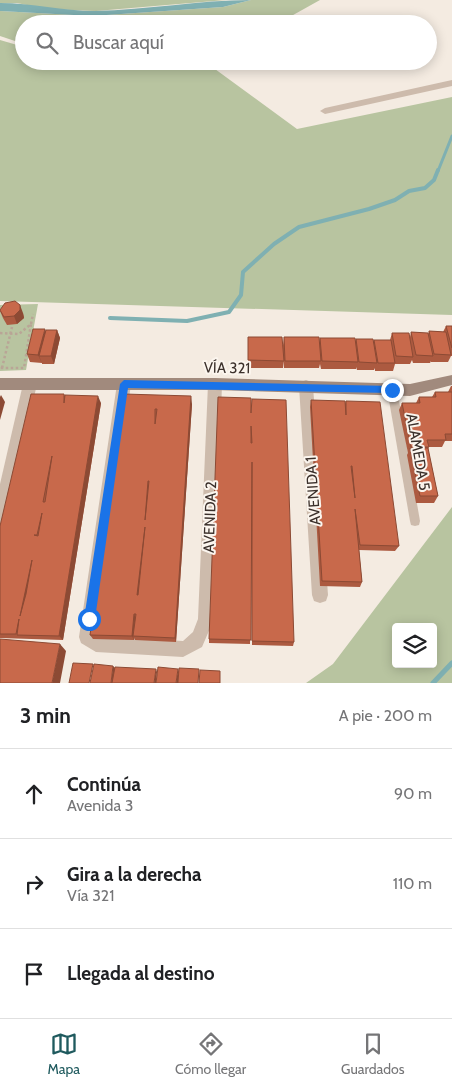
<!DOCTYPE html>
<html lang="es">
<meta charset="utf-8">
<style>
:root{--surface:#fff;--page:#f6f6f6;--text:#202124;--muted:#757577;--line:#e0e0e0;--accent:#1f5a5e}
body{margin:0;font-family:Cabin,sans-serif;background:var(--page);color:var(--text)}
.controls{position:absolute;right:15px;bottom:15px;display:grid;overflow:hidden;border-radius:5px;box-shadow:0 2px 12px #0003}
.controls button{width:45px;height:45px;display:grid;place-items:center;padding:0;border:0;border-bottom:1px solid var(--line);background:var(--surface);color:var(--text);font:25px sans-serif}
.stop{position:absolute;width:15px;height:15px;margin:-11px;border:4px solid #1a73e8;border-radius:50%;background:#fff}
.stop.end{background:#1a73e8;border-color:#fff;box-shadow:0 1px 5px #0008}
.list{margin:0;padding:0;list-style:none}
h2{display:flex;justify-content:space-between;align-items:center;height:65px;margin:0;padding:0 20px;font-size:21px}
h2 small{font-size:16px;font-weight:400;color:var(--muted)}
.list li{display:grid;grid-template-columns:32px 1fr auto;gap:15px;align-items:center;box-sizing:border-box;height:90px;padding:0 20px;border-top:1px solid var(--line)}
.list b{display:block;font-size:19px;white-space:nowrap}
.list p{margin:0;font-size:16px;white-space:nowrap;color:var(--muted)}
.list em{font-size:16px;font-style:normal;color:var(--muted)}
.icon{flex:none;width:28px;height:28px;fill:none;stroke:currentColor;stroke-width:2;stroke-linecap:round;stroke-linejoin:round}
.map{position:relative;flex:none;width:452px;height:683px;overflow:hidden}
.search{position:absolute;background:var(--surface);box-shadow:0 2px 12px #0003;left:15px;right:15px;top:15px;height:55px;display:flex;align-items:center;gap:12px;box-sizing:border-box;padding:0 18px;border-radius:28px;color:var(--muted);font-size:19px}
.sheet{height:335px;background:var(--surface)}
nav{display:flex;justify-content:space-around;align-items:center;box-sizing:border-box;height:70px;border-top:1px solid var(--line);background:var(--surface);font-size:14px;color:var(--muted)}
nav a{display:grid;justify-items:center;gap:2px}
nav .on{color:var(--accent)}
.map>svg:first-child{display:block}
.green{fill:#b8c4a0;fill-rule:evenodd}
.water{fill:#7fb0b2}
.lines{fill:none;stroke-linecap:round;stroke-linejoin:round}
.stream-far2{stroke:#7fb0b2;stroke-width:3}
.stream-far1{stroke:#7fb0b2;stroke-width:4}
.stream{stroke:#7fb0b2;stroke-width:5}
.path{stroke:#b9a596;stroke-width:2.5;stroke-dasharray:2.5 2.5;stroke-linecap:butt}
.lane{fill:#cdbbac;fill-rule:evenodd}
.street{fill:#cdbbac;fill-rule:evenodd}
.secondary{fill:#a18a7d;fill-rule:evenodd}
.wall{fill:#ac5a40}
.shaded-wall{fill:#8c4a34}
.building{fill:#c8694b;stroke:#8c4a34;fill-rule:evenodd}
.route{fill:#1a73e8}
.labels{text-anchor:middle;stroke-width:4;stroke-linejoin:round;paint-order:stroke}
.street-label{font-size:15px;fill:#3b302b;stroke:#fbf5ee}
</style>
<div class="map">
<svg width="452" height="683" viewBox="0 0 452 683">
<rect width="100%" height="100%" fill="#f4ebe1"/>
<!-- green -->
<g class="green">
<path d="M 0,0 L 226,0 L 96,11 L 46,9 L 17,3 L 0,3 Z"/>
<path d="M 251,0 L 320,0 L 277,24 L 24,24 L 24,44 L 0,36 L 0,11 L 92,16 L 223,7 Z"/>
<path d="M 0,40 L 24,47 L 24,61 L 204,61 L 297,129 L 452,97 L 452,315 L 0,301 Z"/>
<path d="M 38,304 L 26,370 L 0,371 L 0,305 Z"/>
<path d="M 452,507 L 452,683 L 306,683 L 333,664 ZM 396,627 L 433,627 L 433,664 L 396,664 Z"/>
</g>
<!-- water -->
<path class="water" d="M 251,0 L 223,7 L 92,16 L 0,11 L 0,3 C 32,3 63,11 95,11 C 147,10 199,0 251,0 Z"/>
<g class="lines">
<!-- stream-far2 -->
<path class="stream-far2" d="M 438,171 L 452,136"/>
<!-- stream-far1 -->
<path class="stream-far1" d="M 110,318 L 187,321 L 229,312 L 241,295 L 243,272 L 274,244 L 299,227 L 369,209 L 395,200 L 409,191 L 425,188 L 434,180 L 438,170"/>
<!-- stream -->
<path class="stream" d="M 433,683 L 452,663"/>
<!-- path -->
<g class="path">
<path d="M 31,324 L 33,314"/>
<path d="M 0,333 L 19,334 L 31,324 L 24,368 L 0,368"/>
<path d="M 2,368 L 12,327"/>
</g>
<!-- lane -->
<path class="lane" d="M 392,385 L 395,386 L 397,389 L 420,521 L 419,525 L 415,526 L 411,525 L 410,521 L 387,389 L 389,386 Z"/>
<!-- street -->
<g class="street">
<path d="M 452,80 L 452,86 L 325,114 L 320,111 L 325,108 Z"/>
<path d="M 30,378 L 35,380 L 37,384 L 7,516 L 5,521 L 0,523 L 0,484 L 23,384 L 25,380 Z"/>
<path d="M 124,378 L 129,380 L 131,384 L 96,633 L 99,636 L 183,641 L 193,632 L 198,619 L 208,384 L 210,380 L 215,378 L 220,380 L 222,384 L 214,619 L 202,647 L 183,657 L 96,652 L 81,643 L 79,637 L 117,384 L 119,380 Z"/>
<path d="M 306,380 L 311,382 L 313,386 L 328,595 L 326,601 L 320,603 L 314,601 L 312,595 L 299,386 L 301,382 Z"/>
</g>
<!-- secondary -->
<path class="secondary" d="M 452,375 L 452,385 L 410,396 L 215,390 L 0,390 L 0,378 L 215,378 L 410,384 Z"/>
</g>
<!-- wall -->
<g class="wall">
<path d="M 0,311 L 23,313 L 24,318 L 17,324 L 7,325 L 3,318 Z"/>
<path d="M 446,326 L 452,326 L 452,356 L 451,356 L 448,362 L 431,362 L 431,361 L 430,363 L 413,363 L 412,360 L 410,364 L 395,364 L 393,371 L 375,371 L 375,368 L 374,370 L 357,370 L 356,367 L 356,369 L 321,369 L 320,364 L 319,368 L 284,368 L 284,361 L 283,368 L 248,368 L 248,337 L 283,345 L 284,337 L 319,344 L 320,338 L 355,342 L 356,339 L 373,342 L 374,340 L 390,340 L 392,333 L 410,337 L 411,332 L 428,334 L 429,331 L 443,332 Z"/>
<path d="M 57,330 L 60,338 L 54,364 L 42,364 L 42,362 L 42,363 L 30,362 L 27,354 L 46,331 Z"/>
<path d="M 451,386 L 452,386 L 452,441 L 445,441 L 442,447 L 429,447 L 428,449 L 438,496 L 434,503 L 416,503 L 407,455 L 408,453 L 399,410 L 402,403 L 416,403 L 419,397 L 432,397 L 435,392 L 448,392 Z"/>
<path d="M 64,394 L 65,396 L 101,403 L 63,640 L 0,638 L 0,526 Z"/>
<path d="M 124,394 L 192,404 L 176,642 L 135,640 L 134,638 L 134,640 L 93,639 L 90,635 Z"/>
<path d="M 311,400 L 345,404 L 346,401 L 399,546 L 395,551 L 359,550 L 362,582 L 360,587 L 320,586 L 310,407 Z"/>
<path d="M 251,413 L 294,642 L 293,646 L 252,645 L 252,521 L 250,644 L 209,643 L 209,639 Z"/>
</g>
<!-- shaded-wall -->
<g class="shaded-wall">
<path d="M 20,305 L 23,313 L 24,318 L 17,324 L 14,316 Z"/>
<path d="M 45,329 L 48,337 L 39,356 L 42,363 L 38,355 Z"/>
<path d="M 57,330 L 60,338 L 54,364 L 51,356 Z"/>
<path d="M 1,395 L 5,402 L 0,420 L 0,397 Z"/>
<path d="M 98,396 L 101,403 L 63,640 L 59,636 Z"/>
<path d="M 191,396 L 192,404 L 176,642 L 175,638 Z"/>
<path d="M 145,527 L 139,600 L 137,595 Z"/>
<path d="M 32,560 L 36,565 L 20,616 Z"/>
<path d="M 134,614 L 136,619 L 133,636 L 134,640 L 132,636 Z"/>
<path d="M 60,644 L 66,651 L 60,683 L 52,683 Z"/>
<path d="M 113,666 L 116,669 L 114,683 L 111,683 Z"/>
<path d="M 156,669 L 157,672 L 156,683 L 154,683 Z"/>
<path d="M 178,669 L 179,672 L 178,683 L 176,683 Z"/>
</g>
<!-- building -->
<g class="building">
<path d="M 15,301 L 20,305 L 20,310 L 14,316 L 4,317 L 0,310 L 5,303 Z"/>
<path d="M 446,326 L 452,326 L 452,348 Z"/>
<path d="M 33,329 L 45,329 L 38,355 L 27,354 Z"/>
<path d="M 46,330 L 57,330 L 51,356 L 39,356 Z"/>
<path d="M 429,331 L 446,332 L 451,355 L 434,354 Z"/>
<path d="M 411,332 L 428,333 L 433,356 L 416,355 Z"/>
<path d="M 392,333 L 409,333 L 413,357 L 396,356 Z"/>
<path d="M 248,337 L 282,337 L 284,361 L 248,360 Z"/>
<path d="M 284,337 L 319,337 L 321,361 L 285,361 Z"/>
<path d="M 320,338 L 355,338 L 358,362 L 322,361 Z"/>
<path d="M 356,339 L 373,339 L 377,363 L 359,362 Z"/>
<path d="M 374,340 L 391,340 L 395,363 L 378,363 Z"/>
<path d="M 435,392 L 452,392 L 452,434 L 445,434 L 446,440 L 427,440 L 429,447 L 411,447 L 402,403 L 420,403 L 419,397 L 436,397 Z"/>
<path d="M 31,394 L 64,394 L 64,403 L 65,395 L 98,396 L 59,636 L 17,635 L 19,619 L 16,634 L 0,634 L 0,526 ZM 52,456 L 45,502 L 43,502 ZM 42,513 L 38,536 L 34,535 L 37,535 ZM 32,560 L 26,594 L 20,616 Z"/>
<path d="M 124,394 L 191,396 L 175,638 L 133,636 L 136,614 L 134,614 L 132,636 L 90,635 ZM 155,409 L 157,409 L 155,424 ZM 148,481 L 149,481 L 145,520 ZM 145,527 L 138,595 L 137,595 Z"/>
<path d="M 218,397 L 251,398 L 251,413 L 252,399 L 286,400 L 294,642 L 252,641 L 252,462 L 251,640 L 209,639 ZM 251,426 L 252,443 L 251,443 Z"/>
<path d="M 311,400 L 345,401 L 346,415 L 346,401 L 380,402 L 399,546 L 360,545 L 355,509 L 362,582 L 322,581 ZM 351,466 L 352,466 L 355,498 Z"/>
<path d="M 410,448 L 428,448 L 438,496 L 420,496 Z"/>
<path d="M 0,639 L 60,644 L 52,683 L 0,683 Z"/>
<path d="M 73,663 L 93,664 L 89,683 L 69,683 Z"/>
<path d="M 94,664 L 113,666 L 111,683 L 90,683 Z"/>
<path d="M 115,667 L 156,669 L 154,683 L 112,683 Z"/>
<path d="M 158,667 L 178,669 L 176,683 L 156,683 Z"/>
<path d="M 179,668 L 199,669 L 198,683 L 178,683 Z"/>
<path d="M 200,670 L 220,671 L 220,683 L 199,683 Z"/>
</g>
<!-- route -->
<path class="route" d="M 124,380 L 392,386 L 396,390 L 392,393 L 128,388 L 95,619 L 89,624 L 84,619 L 120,384 Z"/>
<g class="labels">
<!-- street labels -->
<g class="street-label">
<text transform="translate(227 368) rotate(1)" y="5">VÍA 321</text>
<text transform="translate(418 452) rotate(80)" y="5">ALAMEDA 5</text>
<text transform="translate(313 491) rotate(-94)" y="5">AVENIDA 1</text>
<text transform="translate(210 517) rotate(-88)" y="5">AVENIDA 2</text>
</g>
</g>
</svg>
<div class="controls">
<button><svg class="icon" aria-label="layers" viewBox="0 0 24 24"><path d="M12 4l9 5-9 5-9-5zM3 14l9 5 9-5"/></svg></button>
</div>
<div class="stop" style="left:89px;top:619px"></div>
<div class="stop end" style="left:392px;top:390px"></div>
<div class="search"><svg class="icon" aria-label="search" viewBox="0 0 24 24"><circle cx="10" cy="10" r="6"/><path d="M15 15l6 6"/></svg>Buscar aquí</div>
</div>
<section class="sheet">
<h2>3 min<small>A pie · 200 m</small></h2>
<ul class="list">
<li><svg class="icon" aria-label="ahead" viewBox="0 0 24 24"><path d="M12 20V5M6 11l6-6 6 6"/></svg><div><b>Continúa</b><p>Avenida 3</p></div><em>90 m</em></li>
<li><svg class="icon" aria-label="right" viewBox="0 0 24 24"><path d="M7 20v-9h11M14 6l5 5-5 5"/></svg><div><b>Gira a la derecha</b><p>Vía 321</p></div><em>110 m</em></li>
<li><svg class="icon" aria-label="arrive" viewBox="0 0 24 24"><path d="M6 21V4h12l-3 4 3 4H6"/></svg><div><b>Llegada al destino</b></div></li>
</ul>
</section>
<nav>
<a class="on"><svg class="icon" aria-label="map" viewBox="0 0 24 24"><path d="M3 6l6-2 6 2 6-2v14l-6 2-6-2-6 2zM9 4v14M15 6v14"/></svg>Mapa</a>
<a><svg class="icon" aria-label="directions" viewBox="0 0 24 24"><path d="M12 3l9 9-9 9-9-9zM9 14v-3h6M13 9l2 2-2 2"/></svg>Cómo llegar</a>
<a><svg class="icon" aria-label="saved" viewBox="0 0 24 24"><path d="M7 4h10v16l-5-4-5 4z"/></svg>Guardados</a>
</nav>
